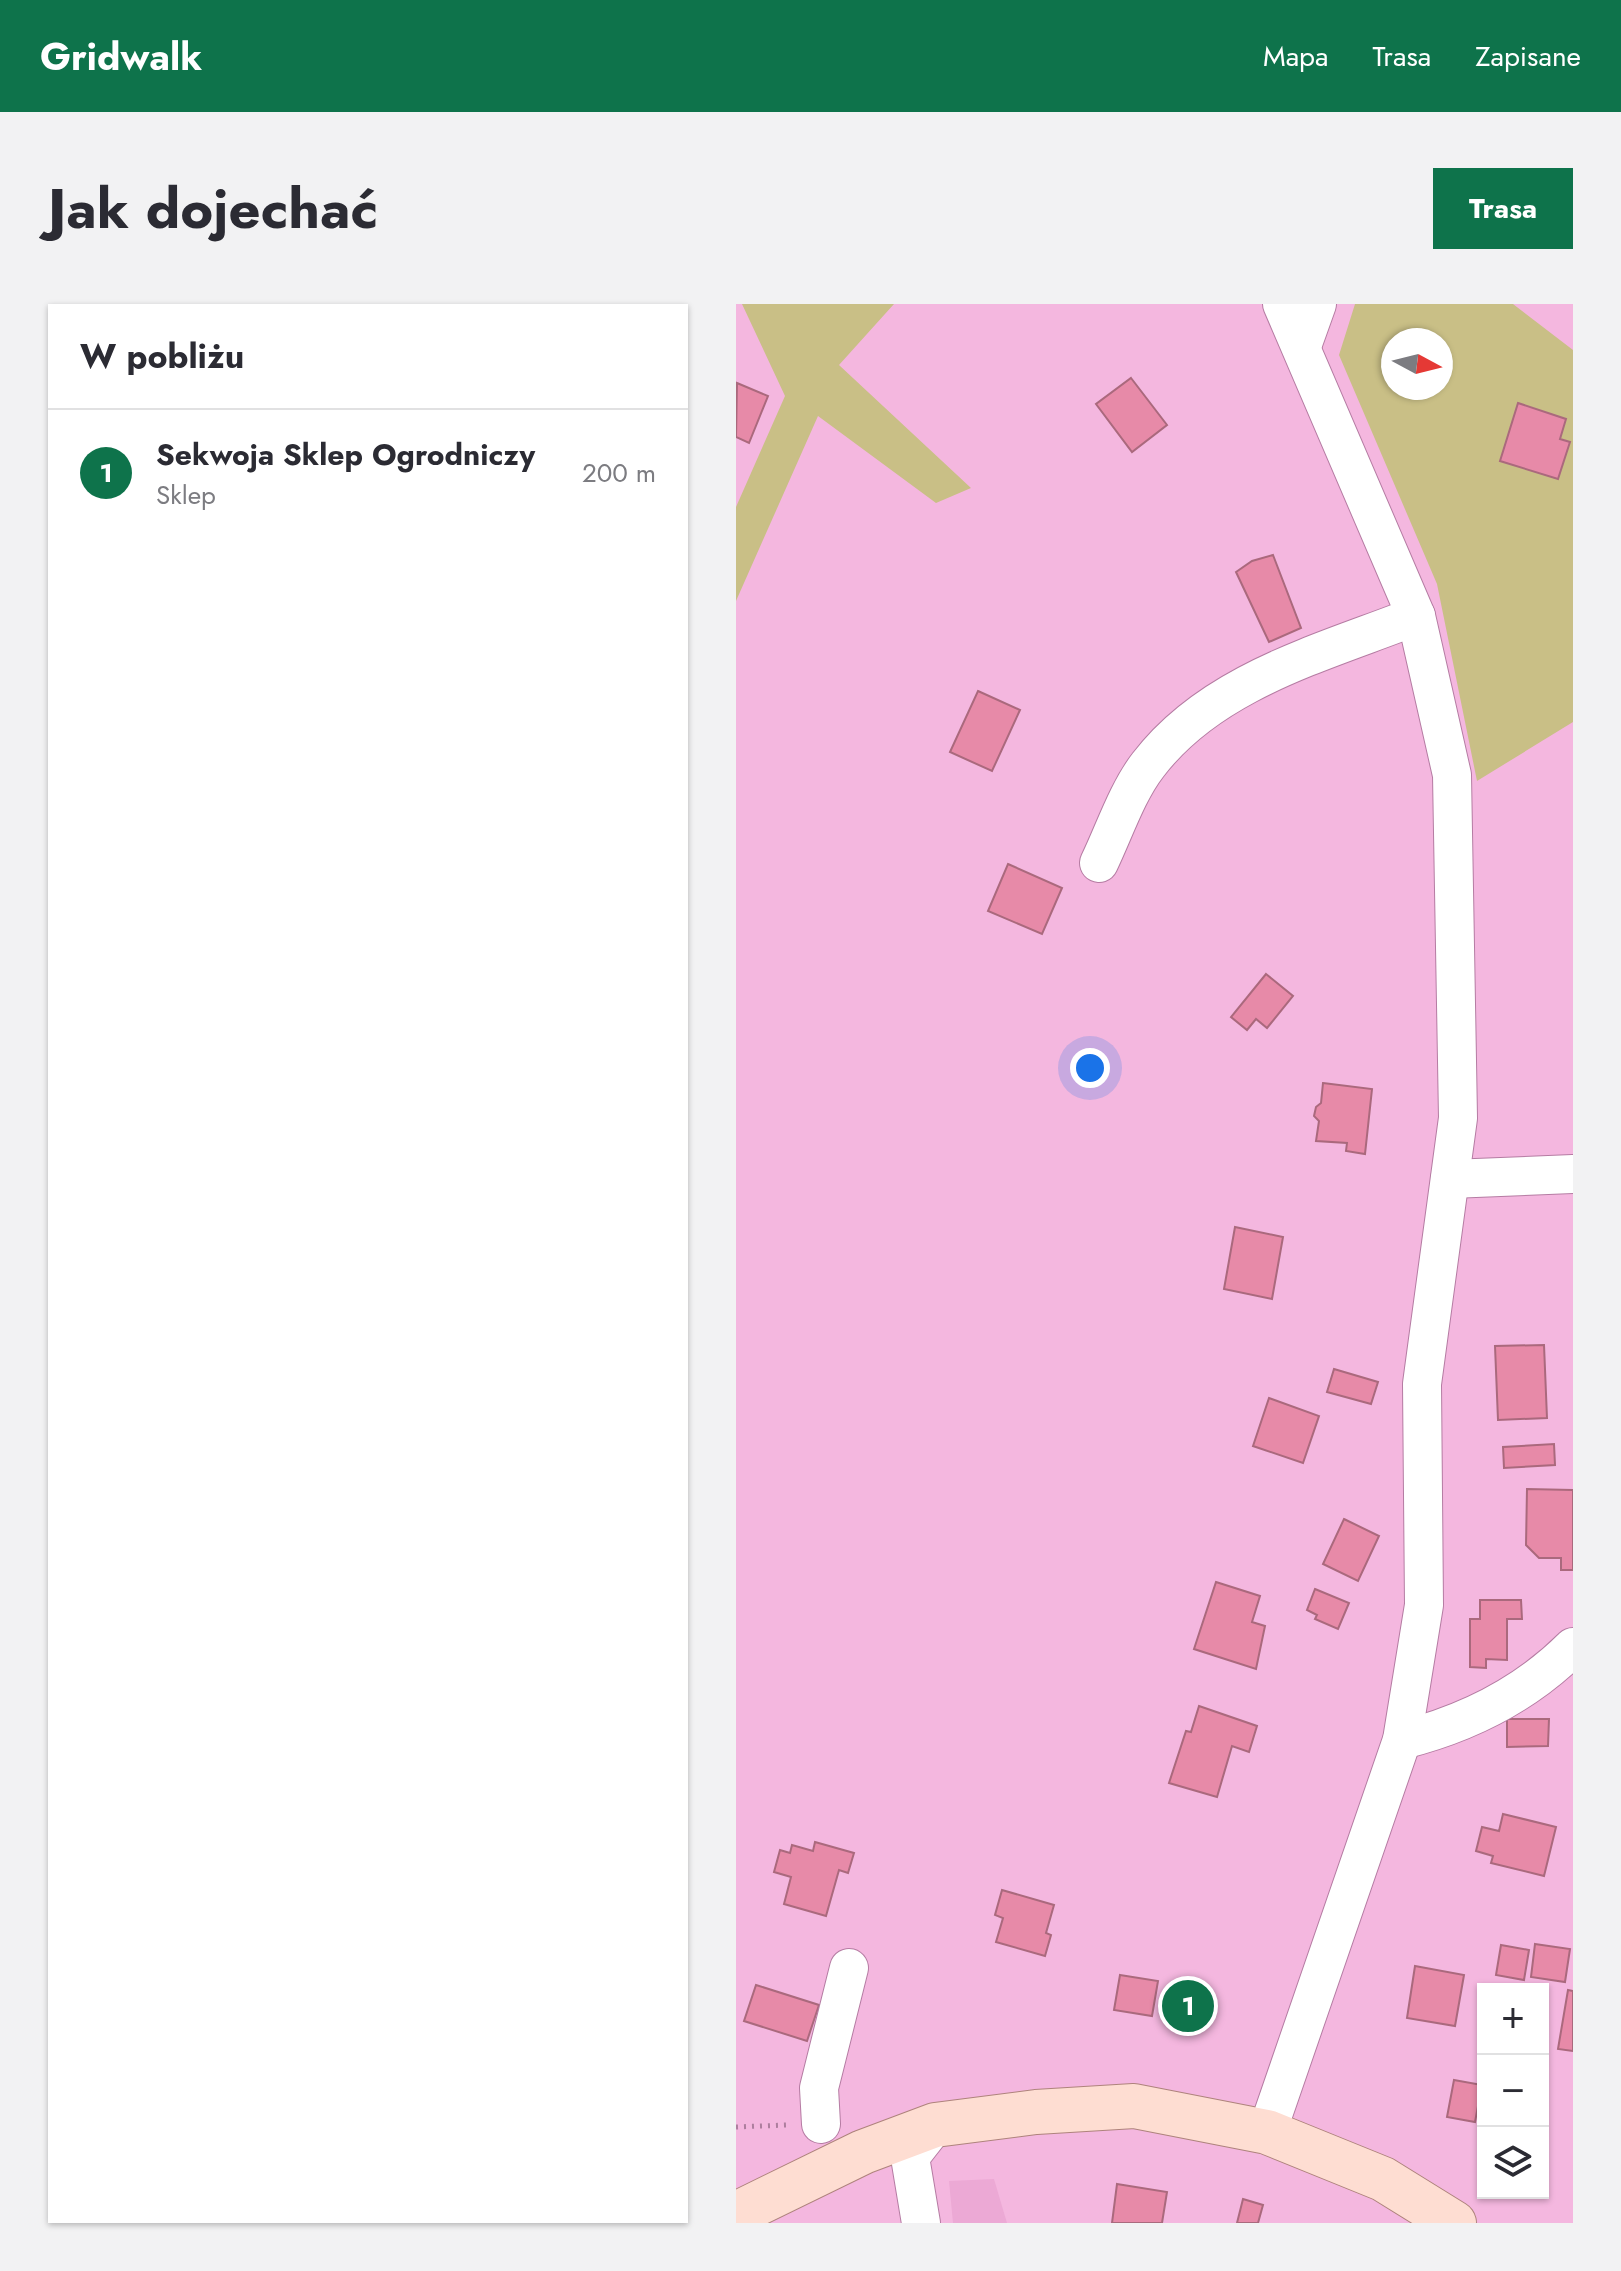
<!DOCTYPE html>
<html lang="pl">
<meta charset="utf-8">
<style>
:root{--surface:#fff;--page:#f2f2f3;--text:#2b2b33;--muted:#7c7c81;--line:#e1e1e2;--accent:#0e734b}
body{margin:0;font-family:Jost,sans-serif;background:var(--page);color:var(--text)}
.controls{position:absolute;right:24px;bottom:24px;display:grid;overflow:hidden;border-radius:0px;box-shadow:0 2px 6px #0004}
.controls button{width:72px;height:72px;display:grid;place-items:center;padding:0;border:0;border-bottom:2px solid var(--line);background:var(--surface);color:var(--text);font:40px sans-serif}
.compass{position:absolute;left:645px;top:24px;width:72px;height:72px;border-radius:50%;background:var(--surface);box-shadow:0 2px 6px #0004;rotate:97deg}
.you{position:absolute;left:354px;top:764px;width:28px;height:28px;margin:-20px;border:6px solid #fff;border-radius:50%;background:#1a73e8;box-shadow:0 0 0 12px #1a73e833}
.badge{display:grid;place-items:center;width:52px;height:52px;border-radius:50%;background:var(--accent);color:#fff;font-size:26px;font-weight:700}
.pin{position:absolute;translate:-50% -50%;border:4px solid #fff;box-shadow:0 2px 8px #0006}
.list{margin:0;padding:0;list-style:none}
h2{display:flex;justify-content:space-between;align-items:center;height:104px;margin:0;padding:0 32px;font-size:34px}
h2 small{font-size:26px;font-weight:400;color:var(--muted)}
.list li{display:grid;grid-template-columns:52px 1fr auto;gap:24px;align-items:center;box-sizing:border-box;height:128px;padding:0 32px;border-top:2px solid var(--line)}
.list b{display:block;font-size:30px;white-space:nowrap}
.list p{margin:0;font-size:26px;white-space:nowrap;color:var(--muted)}
.list em{font-size:26px;font-style:normal;color:var(--muted)}
.icon{flex:none;width:44px;height:44px;fill:none;stroke:currentColor;stroke-width:2;stroke-linecap:round;stroke-linejoin:round}
.map{position:relative;flex:none;width:837px;height:1919px;overflow:hidden;border-radius:0px}
header{display:flex;align-items:center;gap:48px;box-sizing:border-box;height:112px;padding:0 40px;background:var(--accent);color:#fff}
header strong{font-size:38px}
nav{display:flex;gap:44px;margin-inline-start:auto;font-size:28px}
.intro{display:flex;align-items:center;justify-content:space-between;box-sizing:border-box;height:192px;padding:0 48px}
h1{margin:0;font-size:56px}
.button{padding:20px 36px;border-radius:0px;background:var(--accent);color:#fff;font-size:28px;font-weight:700}
main{display:flex;gap:48px;padding:0 48px}
aside{flex:1;background:var(--surface);border-radius:0px;box-shadow:0 2px 6px #0004}
.map>svg:first-child{display:block}
.built{fill:#eca9d5}
.green{fill:#c9bf86;fill-rule:evenodd}
.building{fill:#e78aa8;stroke:#aa697d;stroke-width:2}
.lines{fill:none;stroke-linecap:round;stroke-linejoin:round}
.minor-casing{stroke:#b57ca3;stroke-width:40}
.major-casing{stroke:#ae837c;stroke-width:46}
.path{stroke:#ad7e9e;stroke-width:5;stroke-dasharray:2 6;stroke-linecap:butt}
.minor{stroke:#fff;stroke-width:38}
.major{stroke:#feddd2;stroke-width:44}
</style>
<header>
<strong>Gridwalk</strong>
<nav><a>Mapa</a><a>Trasa</a><a>Zapisane</a></nav>
</header>
<div class="intro"><h1>Jak dojechać</h1><a class="button">Trasa</a></div>
<main>
<aside>
<h2>W pobliżu<small></small></h2>
<ul class="list">
<li><span class="badge">1</span><div><b>Sekwoja Sklep Ogrodniczy</b><p>Sklep</p></div><em>200 m</em></li>
</ul>
</aside>
<div class="map">
<svg width="837" height="1919" viewBox="0 0 837 1919">
<rect width="100%" height="100%" fill="#f4b7df"/>
<!-- built -->
<path class="built" d="M 258,1875 L 271,1919 L 217,1919 L 213,1877 Z"/>
<!-- green -->
<g class="green">
<path d="M 6,0 L 158,0 L 103,61 L 235,184 L 200,199 L 82,112 L 0,297 L 0,203 L 49,92 Z"/>
<path d="M 619,0 L 777,0 L 837,46 L 837,418 L 741,477 L 701,280 L 603,51 ZM 657,36 L 705,36 L 705,84 L 657,84 Z"/>
</g>
<!-- building -->
<g class="building">
<path d="M 395,74 L 431,121 L 396,148 L 360,100 Z"/>
<path d="M 1,79 L 32,92 L 13,139 L 0,133 Z"/>
<path d="M 782,99 L 830,115 L 824,135 L 834,138 L 822,175 L 764,157 Z"/>
<path d="M 537,251 L 565,324 L 533,338 L 500,268 L 516,257 Z"/>
<path d="M 242,387 L 284,406 L 256,467 L 214,448 Z"/>
<path d="M 272,560 L 326,584 L 306,630 L 252,607 Z"/>
<path d="M 530,670 L 557,692 L 531,724 L 520,715 L 511,726 L 495,713 Z"/>
<path d="M 587,779 L 636,785 L 629,850 L 610,847 L 611,839 L 580,837 L 583,817 L 578,812 L 580,803 L 585,799 Z"/>
<path d="M 499,923 L 547,933 L 536,995 L 488,985 Z"/>
<path d="M 808,1041 L 811,1114 L 762,1116 L 759,1042 Z"/>
<path d="M 598,1065 L 642,1078 L 635,1100 L 591,1088 Z"/>
<path d="M 533,1094 L 583,1112 L 567,1159 L 517,1142 Z"/>
<path d="M 818,1140 L 819,1161 L 768,1164 L 767,1143 Z"/>
<path d="M 791,1185 L 837,1186 L 837,1266 L 825,1266 L 825,1254 L 803,1254 L 790,1241 Z"/>
<path d="M 608,1215 L 643,1232 L 622,1277 L 587,1260 Z"/>
<path d="M 480,1278 L 524,1292 L 516,1318 L 529,1322 L 520,1365 L 458,1345 Z"/>
<path d="M 579,1285 L 613,1299 L 602,1325 L 579,1315 L 581,1311 L 571,1306 Z"/>
<path d="M 744,1296 L 785,1296 L 786,1315 L 771,1315 L 771,1356 L 750,1355 L 750,1364 L 734,1363 L 734,1315 L 744,1315 Z"/>
<path d="M 463,1402 L 521,1422 L 513,1448 L 496,1442 L 481,1493 L 433,1479 L 450,1427 L 455,1428 Z"/>
<path d="M 771,1415 L 813,1415 L 812,1442 L 771,1443 Z"/>
<path d="M 767,1510 L 820,1523 L 808,1572 L 755,1559 L 757,1552 L 740,1547 L 746,1523 L 763,1527 Z"/>
<path d="M 79,1538 L 118,1549 L 112,1569 L 103,1566 L 90,1612 L 48,1600 L 55,1573 L 38,1568 L 44,1546 L 54,1549 L 56,1541 L 77,1547 Z"/>
<path d="M 266,1586 L 318,1601 L 310,1629 L 315,1631 L 309,1652 L 260,1638 L 267,1614 L 259,1611 Z"/>
<path d="M 799,1640 L 834,1645 L 829,1678 L 795,1673 Z"/>
<path d="M 765,1641 L 793,1646 L 788,1676 L 760,1671 Z"/>
<path d="M 679,1662 L 728,1671 L 719,1722 L 671,1714 Z"/>
<path d="M 384,1671 L 422,1677 L 416,1712 L 378,1706 Z"/>
<path d="M 20,1681 L 83,1701 L 71,1737 L 8,1717 Z"/>
<path d="M 832,1686 L 837,1687 L 837,1747 L 822,1745 Z"/>
<path d="M 718,1776 L 746,1781 L 739,1818 L 711,1813 Z"/>
<path d="M 381,1880 L 431,1888 L 426,1919 L 376,1919 Z"/>
<path d="M 507,1895 L 527,1901 L 522,1919 L 501,1919 Z"/>
</g>
<g class="lines">
<!-- minor casing -->
<g class="minor-casing">
<g id="minor">
<path d="M 566,42 L 581,0"/>
<path d="M 363,559 C 378,528 391,488 412,461 C 476,377 586,349 680,312"/>
<path d="M 714,875 L 837,870"/>
<path d="M 666,1436 C 730,1420 790,1390 837,1343"/>
<path d="M 85,1820 L 83,1784 L 113,1664"/>
<path d="M 531,1828 L 666,1436 L 688,1301 L 686,1080 L 722,814 L 716,471 L 680,312 L 546,0"/>
<path d="M 185,1919 L 174,1853 L 199,1821"/>
</g>
</g>
<!-- major casing -->
<g class="major-casing">
<path id="major" d="M 0,1910 L 127,1848 L 199,1821 L 300,1808 L 398,1802 L 531,1828 L 647,1875 L 718,1919"/>
</g>
<!-- path -->
<path class="path" d="M 0,1823 L 50,1821"/>
<!-- minor -->
<use href="#minor" class="minor"/>
<!-- major -->
<use href="#major" class="major"/>
</g>
</svg>
<div class="controls">
<button>+</button>
<button>−</button>
<button><svg class="icon" aria-label="layers" viewBox="0 0 24 24"><path d="M12 4l9 5-9 5-9-5zM3 14l9 5 9-5"/></svg></button>
</div>
<svg class="compass" viewBox="-18 -18 36 36"><path d="M0-13l5 13h-10z" fill="#e53935"/><path d="M0 13l5-13h-10z" fill="#7c7c81"/></svg>
<div class="you"></div>
<div class="pin badge" style="left:452px;top:1702px">1</div>
</div>
</main>
